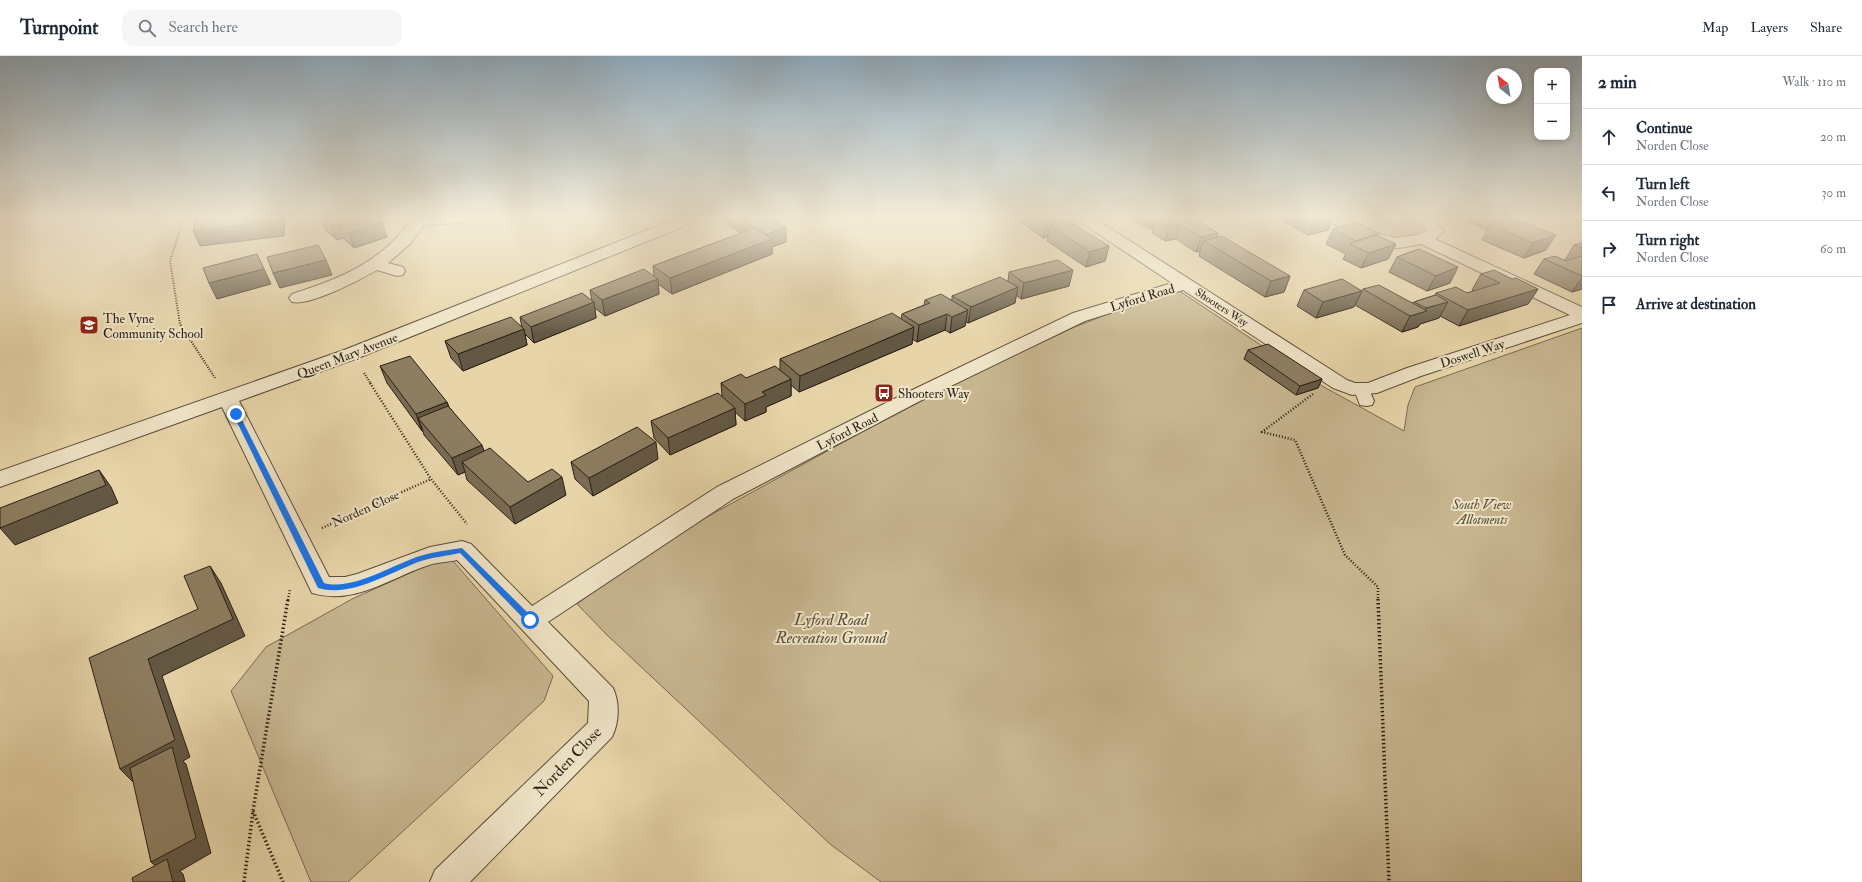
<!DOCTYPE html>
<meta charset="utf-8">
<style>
:root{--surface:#fff;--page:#f6f6f7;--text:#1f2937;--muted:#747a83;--line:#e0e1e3}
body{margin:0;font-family:"IM FELL Double Pica",serif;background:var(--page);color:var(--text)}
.controls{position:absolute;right:12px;top:12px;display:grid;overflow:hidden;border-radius:8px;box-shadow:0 2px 6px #0003}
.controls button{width:36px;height:36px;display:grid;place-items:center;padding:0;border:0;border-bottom:1px solid var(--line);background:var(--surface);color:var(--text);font:20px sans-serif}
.compass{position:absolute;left:1486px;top:12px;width:36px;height:36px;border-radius:50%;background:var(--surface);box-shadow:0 2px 6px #0003;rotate:329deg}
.stop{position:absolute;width:12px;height:12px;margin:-9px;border:3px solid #1a73e8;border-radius:50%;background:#fff}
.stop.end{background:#1a73e8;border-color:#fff;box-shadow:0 1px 4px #0008}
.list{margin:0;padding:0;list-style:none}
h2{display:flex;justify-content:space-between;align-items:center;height:52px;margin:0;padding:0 16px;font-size:17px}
h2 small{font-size:13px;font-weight:400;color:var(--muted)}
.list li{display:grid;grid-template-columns:26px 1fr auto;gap:12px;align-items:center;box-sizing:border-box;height:56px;padding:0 16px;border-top:1px solid var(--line)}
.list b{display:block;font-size:15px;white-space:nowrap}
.list p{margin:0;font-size:13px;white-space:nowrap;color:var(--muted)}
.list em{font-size:13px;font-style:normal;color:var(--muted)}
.icon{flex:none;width:22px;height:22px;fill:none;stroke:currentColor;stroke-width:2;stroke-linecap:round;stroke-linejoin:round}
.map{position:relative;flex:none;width:1582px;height:826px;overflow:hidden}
header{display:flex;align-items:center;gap:24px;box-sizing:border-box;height:56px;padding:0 20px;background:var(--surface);border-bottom:1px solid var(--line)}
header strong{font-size:19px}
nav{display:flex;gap:22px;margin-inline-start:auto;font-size:14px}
.search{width:280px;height:36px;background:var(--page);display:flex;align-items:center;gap:10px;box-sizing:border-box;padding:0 14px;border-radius:12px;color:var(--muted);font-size:15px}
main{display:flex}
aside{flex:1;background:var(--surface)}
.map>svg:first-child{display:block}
.green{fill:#c7b690;stroke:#7a6a52}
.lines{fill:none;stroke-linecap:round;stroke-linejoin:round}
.service-casing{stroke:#5b4c39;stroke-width:2}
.minor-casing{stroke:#5b4c39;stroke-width:2}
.path-far2{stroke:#2c1f14;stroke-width:2;stroke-dasharray:1 1.5;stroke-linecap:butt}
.path-far1{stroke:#2c1f14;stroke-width:2.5;stroke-dasharray:1 2;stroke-linecap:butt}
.path{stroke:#2c1f14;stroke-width:3.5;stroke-dasharray:1.5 2.5;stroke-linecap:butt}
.service{fill:#efe4c7;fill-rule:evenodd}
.minor{fill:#efe4c7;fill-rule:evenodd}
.wall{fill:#796c53;stroke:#2c1f14}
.shaded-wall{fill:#635844;stroke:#2c1f14}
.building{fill:#8d7e61;stroke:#2c1f14}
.route{fill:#1a73e8}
.labels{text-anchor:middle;stroke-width:4;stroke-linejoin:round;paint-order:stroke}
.far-street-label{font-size:11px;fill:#2c1f14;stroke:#efe4c7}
.street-label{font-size:13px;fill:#2c1f14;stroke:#efe4c7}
.poi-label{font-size:13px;fill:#2c1f14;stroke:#efe4c7;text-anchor:start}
.park-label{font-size:13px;font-style:italic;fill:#5a4c39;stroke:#efe4c7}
.near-park-label{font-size:16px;font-style:italic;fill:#5a4c39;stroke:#efe4c7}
.near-street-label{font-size:16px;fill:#2c1f14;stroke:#efe4c7}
</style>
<header>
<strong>Turnpoint</strong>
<div class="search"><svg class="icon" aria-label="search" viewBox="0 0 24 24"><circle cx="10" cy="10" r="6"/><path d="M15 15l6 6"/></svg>Search here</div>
<nav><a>Map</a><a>Layers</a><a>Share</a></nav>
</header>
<main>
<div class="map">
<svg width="1582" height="826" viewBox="0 0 1582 826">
<rect width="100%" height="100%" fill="#e7d5a9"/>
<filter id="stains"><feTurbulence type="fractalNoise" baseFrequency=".005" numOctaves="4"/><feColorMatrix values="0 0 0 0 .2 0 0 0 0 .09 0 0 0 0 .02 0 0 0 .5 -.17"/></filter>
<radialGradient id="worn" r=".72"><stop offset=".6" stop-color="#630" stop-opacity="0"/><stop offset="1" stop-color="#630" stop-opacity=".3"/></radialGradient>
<!-- green -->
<g class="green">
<path d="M 1347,162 L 1411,162 L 1427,171 C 1396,192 1375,176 1347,162 Z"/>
<path d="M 1175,232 L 1324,331 L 1404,375 L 1408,349 L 1415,331 L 1582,272 L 1582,826 L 881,826 L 830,788 L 606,578 L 577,548 L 654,490 L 862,376 L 959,325 L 1072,272 Z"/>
<path d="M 453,505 L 553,620 L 544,645 L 348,826 L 311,826 L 231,635 L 266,591 L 352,543 L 430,508 Z"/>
</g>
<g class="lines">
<!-- service casing -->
<g class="service-casing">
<path id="service" d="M 1362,329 L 1368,331 L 1374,345 L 1372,349 L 1366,350 L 1360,349 L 1354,334 L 1356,331 Z"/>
</g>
<!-- minor casing -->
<g class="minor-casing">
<g id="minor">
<path d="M 400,162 L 469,162 L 466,165 L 461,167 L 424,169 L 410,188 L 388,207 L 403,211 L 405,215 L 403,219 L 397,220 L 377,214 C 360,224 310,250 292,246 L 289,242 L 292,238 C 339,223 379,207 409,167 L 402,165 Z"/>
<path d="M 678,162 L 698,162 L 695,165 L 675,174 L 358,302 L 239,345 L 329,521 L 345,521 L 357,518 L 430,491 L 462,485 L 471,488 L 532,550 L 717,431 L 906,337 L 1073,257 L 1172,227 L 1079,165 L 1077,162 L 1094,162 L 1347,324 L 1355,327 L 1368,327 L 1407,312 L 1570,259 L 1421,188 C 1413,189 1404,192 1396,192 C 1376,192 1346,174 1329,165 L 1327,162 L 1346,162 L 1375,177 L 1395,182 L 1419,179 L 1427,174 L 1418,162 L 1433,162 L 1444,175 L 1435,183 L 1582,251 L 1582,267 L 1421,320 L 1377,337 L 1352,339 L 1333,332 L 1183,234 L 1085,265 L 920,345 L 733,443 L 548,566 L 613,632 C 620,647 619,667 612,681 L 470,826 L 430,826 L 435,814 L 588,667 L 589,645 L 457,504 C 448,506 438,506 429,509 C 391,521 355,550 312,537 L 222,351 L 0,431 L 0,415 L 344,294 Z"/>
</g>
</g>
<!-- path-far2 -->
<g class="path-far2">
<path d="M 184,162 L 170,205 L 180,268 L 215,322"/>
<path d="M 364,317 L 371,328"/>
</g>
<!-- path-far1 -->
<g class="path-far1">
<path d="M 370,327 L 431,423 L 467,468"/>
<path d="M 1313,338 L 1262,376 L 1295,384 L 1345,499 L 1378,531 L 1378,544"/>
<path d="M 322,472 L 431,423"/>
<path d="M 288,544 L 290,533"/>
</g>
<!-- path -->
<g class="path">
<path d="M 1378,543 L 1389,826"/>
<path d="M 253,755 L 283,826"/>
<path d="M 244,826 L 253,755 L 288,543"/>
</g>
<!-- service -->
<use href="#service" class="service"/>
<!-- minor -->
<use href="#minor" class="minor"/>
</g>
<!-- wall -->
<g class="wall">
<path d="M 321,162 L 377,162 L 387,181 L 354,192 L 343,182 L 337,184 L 325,174 Z"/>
<path d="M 728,162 L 770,162 L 786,186 L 772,191 L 772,198 L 672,238 L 658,228 L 659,238 L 605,260 L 595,252 L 596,262 L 534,287 L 525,278 L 527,289 L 463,315 L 451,302 L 445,285 L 522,272 L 520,261 L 592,245 L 590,234 L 654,220 L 653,210 L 741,177 L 728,169 Z"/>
<path d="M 1015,162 L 1064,162 L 1064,167 L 1109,190 L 1105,205 L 1086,211 L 1047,185 L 1048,181 L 1043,182 Z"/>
<path d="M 1130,162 L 1192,162 L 1218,177 L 1217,181 L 1290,220 L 1284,236 L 1265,241 L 1199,200 L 1200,195 L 1196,196 L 1176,183 L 1165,185 L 1152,177 L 1153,172 L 1149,173 Z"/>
<path d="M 1282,162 L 1333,162 L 1328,174 L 1308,179 L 1281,164 Z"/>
<path d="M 1460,162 L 1511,162 L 1510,163 L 1546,194 L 1524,202 L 1482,184 L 1488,173 L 1486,174 Z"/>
<path d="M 1333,173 L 1378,180 L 1396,188 L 1388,203 L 1361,212 L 1343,203 L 1346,198 L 1326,188 Z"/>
<path d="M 1582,187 L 1582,233 L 1572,236 L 1534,218 L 1544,203 L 1565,204 L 1574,189 Z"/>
<path d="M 1419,193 L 1450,227 L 1427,235 L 1389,216 L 1397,201 Z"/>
<path d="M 1009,216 L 1069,230 L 1021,243 L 1016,239 L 1015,247 L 968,267 L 966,266 L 965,270 L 950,277 L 945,274 L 917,286 L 912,283 L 912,288 L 799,336 L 791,329 L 791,340 L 766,351 L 766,356 L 745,365 L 735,356 L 736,369 L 670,399 L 654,382 L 651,365 L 722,340 L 721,327 L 746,322 L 780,314 L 780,303 L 901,263 L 902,258 L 924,249 L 925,244 L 952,244 L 952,240 L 1008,225 Z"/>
<path d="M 1481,218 L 1512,223 L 1538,233 L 1528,248 L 1459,270 L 1440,260 L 1439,262 L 1420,268 L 1418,271 L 1402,276 L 1355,249 L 1363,233 L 1413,247 L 1414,246 L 1435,239 L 1436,237 L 1467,237 L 1474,235 L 1472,234 Z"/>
<path d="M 1304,234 L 1354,251 L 1316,262 L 1297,250 Z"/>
<path d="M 1248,294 L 1322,323 L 1318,332 L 1296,339 L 1244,303 Z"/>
<path d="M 380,310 L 447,346 L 449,351 L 484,395 L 528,426 L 566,439 L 515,468 L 467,424 L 465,416 L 458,419 L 424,379 L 423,375 L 422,375 L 387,327 Z"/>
<path d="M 658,403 L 593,440 L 575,423 L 571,406 Z"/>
</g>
<!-- shaded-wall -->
<g class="shaded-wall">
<path d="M 278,162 L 283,162 L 285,167 L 284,180 L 200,190 L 193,175 Z"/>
<path d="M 288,162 L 295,162 L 289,164 Z"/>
<path d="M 1152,162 L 1156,162 L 1153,172 L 1149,173 Z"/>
<path d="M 1323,162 L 1333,162 L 1328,174 L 1308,179 L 1315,164 Z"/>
<path d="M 1493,162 L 1511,162 L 1507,169 L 1491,169 L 1488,173 L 1486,174 Z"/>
<path d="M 1065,163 L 1062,178 L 1050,170 L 1048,181 L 1043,182 L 1046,167 Z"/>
<path d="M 382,166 L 387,181 L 354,192 L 349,177 Z"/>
<path d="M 338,167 L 343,182 L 337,184 L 331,169 Z"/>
<path d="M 1180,168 L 1176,183 L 1165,185 L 1170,170 Z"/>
<path d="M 786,171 L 786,186 L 772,191 L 772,198 L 672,238 L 670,222 L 768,184 L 767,178 Z"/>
<path d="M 1218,177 L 1213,190 L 1204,185 L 1200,195 L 1196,196 L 1201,181 Z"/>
<path d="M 1379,177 L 1372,192 L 1353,189 L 1355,185 Z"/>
<path d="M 1556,179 L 1546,194 L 1524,202 L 1533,187 Z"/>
<path d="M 1396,188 L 1388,203 L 1361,212 L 1369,197 Z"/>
<path d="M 1109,190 L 1105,205 L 1086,211 L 1090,196 Z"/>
<path d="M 326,204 L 332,219 L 280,232 L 273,217 Z"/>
<path d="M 1458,211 L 1450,227 L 1427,235 L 1436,220 Z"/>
<path d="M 264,213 L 271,228 L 217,243 L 209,227 Z"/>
<path d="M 1073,214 L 1069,230 L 1021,243 L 1024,227 Z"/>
<path d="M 1290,220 L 1284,236 L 1265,241 L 1271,225 Z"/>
<path d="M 1582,222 L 1582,233 L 1572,236 Z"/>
<path d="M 658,223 L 659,238 L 605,260 L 602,244 Z"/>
<path d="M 1018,231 L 1015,247 L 968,267 L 971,251 Z"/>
<path d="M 1538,233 L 1528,248 L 1459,270 L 1468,254 Z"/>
<path d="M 1362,235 L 1354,251 L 1316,262 L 1323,246 Z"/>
<path d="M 594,246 L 596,262 L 534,287 L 531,271 Z"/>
<path d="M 1448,246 L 1439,262 L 1420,268 L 1418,271 L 1402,276 L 1410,260 L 1424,256 L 1426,252 Z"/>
<path d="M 968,254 L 965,270 L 950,277 L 952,261 Z"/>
<path d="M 947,258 L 945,274 L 917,286 L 919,269 Z"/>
<path d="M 914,271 L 912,288 L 799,336 L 800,320 Z"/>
<path d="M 524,273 L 527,289 L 463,315 L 458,298 Z"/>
<path d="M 791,323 L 791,340 L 766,351 L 766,356 L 745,365 L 745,348 L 762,336 Z"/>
<path d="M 1322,323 L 1318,332 L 1296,339 L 1300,330 Z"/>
<path d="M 447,346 L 453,363 L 418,362 L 423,375 L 422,375 L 416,358 Z"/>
<path d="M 735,352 L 736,369 L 670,399 L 668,382 Z"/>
<path d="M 656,386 L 658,403 L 593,440 L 589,422 Z"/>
<path d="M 482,389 L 488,406 L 462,406 L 465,416 L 458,419 L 452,402 Z"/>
<path d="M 99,414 L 111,431 L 118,447 L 15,489 L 0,472 Z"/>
<path d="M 562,421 L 566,439 L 515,468 L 510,451 Z"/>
<path d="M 210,510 L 221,527 L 245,580 L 162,620 L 190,701 L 183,705 L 186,708 L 211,797 L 180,815 L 183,818 L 185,826 L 173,826 L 151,806 L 136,729 L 120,713 L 148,603 L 233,563 Z"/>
</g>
<!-- building -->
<g class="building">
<path d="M 196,162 L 278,162 L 277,165 L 193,175 Z"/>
<path d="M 323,162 L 377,162 L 382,166 L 349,177 L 338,167 L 331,169 Z"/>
<path d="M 740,162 L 770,162 L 786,171 L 767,178 Z"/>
<path d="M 1038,162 L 1064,162 L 1065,163 L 1046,167 Z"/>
<path d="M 1156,162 L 1192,162 L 1218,177 L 1201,181 L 1180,168 L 1170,170 Z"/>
<path d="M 1310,162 L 1323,162 L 1315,164 Z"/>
<path d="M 1513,162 L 1514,162 L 1556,179 L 1533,187 L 1491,169 Z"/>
<path d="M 1069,165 L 1109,190 L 1090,196 L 1050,170 Z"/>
<path d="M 1356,166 L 1379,177 L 1355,185 L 1333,173 Z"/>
<path d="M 754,172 L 772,183 L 670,222 L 653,210 Z"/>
<path d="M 1377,179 L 1396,188 L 1369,197 L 1350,188 Z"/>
<path d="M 1222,180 L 1290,220 L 1271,225 L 1204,185 Z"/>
<path d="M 1582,187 L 1582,192 L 1574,189 Z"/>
<path d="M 318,189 L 326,204 L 273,217 L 267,201 Z"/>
<path d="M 1419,193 L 1458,211 L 1436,220 L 1397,201 Z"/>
<path d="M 257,198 L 264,213 L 209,227 L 203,212 Z"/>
<path d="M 1555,200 L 1566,205 L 1582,200 L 1582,220 L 1544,203 Z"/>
<path d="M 1058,204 L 1073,214 L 1024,227 L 1009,216 Z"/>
<path d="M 644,213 L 658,223 L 602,244 L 590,234 Z"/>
<path d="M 1494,214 L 1512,223 L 1516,222 L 1538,233 L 1468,254 L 1436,237 L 1456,231 L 1467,237 L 1500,227 L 1481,218 Z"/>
<path d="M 1000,221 L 1018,231 L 971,251 L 952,240 Z"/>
<path d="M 1342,223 L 1362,235 L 1323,246 L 1304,234 Z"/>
<path d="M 1379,229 L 1427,255 L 1410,260 L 1363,233 Z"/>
<path d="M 582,237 L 594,246 L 531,271 L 520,261 Z"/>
<path d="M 941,238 L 968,254 L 952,261 L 947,258 L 919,269 L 902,258 L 930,247 L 925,244 Z"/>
<path d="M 1436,239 L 1448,246 L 1426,252 L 1414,246 Z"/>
<path d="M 892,257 L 914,271 L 800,320 L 780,303 Z"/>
<path d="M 511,261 L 524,273 L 458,298 L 445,285 Z"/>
<path d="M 1268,288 L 1322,323 L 1300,330 L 1248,294 Z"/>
<path d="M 410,300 L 447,346 L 416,358 L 380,310 Z"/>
<path d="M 775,310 L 791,323 L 762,336 L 766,339 L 745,348 L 721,327 L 741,318 L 746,322 Z"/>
<path d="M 718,337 L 735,352 L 668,382 L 651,365 Z"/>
<path d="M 448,350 L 482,389 L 452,402 L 418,362 Z"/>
<path d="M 637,371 L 656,386 L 589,422 L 571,406 Z"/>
<path d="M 490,392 L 528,426 L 552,413 L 562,421 L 510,451 L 462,406 Z"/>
<path d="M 99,414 L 106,429 L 0,472 L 0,452 Z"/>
<path d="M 210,510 L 233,563 L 148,603 L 175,684 L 120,713 L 89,602 L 198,553 L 184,520 Z"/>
<path d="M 172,691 L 196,782 L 151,806 L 130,712 Z"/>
<path d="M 167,803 L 173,826 L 133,826 L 132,822 Z"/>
</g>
<!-- sky -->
<linearGradient id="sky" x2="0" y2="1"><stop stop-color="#8ea8ba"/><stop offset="0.58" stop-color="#f4ecd8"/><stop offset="1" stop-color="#f4ecd8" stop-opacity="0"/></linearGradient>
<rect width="1582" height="278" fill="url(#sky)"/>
<!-- route -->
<path class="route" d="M 236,356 L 239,358 L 324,527 C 352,535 392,509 420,500 C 433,496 448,494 462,492 L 533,562 L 533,566 L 527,566 L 460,497 C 447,500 433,501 421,505 C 390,516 352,542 318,532 L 233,358 Z"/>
<!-- icons -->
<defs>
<g id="school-square" transform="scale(1)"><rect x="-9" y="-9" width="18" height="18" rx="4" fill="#8f2418" stroke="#efe4c7"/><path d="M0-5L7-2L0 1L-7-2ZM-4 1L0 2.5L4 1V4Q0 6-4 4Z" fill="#fff"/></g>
<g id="bus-square" transform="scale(1)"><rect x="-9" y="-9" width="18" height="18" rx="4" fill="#8f2418" stroke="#efe4c7"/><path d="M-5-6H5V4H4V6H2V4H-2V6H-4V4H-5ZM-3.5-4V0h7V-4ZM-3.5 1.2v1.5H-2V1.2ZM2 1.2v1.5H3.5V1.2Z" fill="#fff"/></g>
</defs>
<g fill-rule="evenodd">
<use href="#school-square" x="89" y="269"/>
<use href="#bus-square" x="884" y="337"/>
</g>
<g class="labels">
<!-- far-street labels -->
<g class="far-street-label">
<text transform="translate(1222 251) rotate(33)" y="4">Shooters Way</text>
</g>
<!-- street labels -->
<g class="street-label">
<text transform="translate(1142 241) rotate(-17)" y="5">Lyford Road</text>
<text transform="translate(1472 297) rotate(-18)" y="5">Doswell Way</text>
<text transform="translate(347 299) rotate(-21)" y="5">Queen Mary Avenue</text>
<text transform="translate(847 375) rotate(-27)" y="5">Lyford Road</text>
<text transform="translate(365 452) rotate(-24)" y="5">Norden Close</text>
</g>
<!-- poi labels -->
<g class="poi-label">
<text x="103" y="267">The Vyne<tspan x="103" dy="15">Community School</tspan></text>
<text x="898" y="342">Shooters Way</text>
</g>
<!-- park labels -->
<g class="park-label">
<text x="1482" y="453">South View<tspan x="1482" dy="15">Allotments</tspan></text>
</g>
<!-- near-park labels -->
<g class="near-park-label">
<text x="831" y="569">Lyford Road<tspan x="831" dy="18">Recreation Ground</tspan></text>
</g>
<!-- near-street labels -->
<g class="near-street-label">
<text transform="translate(567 705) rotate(-46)" y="6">Norden Close</text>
</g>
</g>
<rect width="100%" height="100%" filter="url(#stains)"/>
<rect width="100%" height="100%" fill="url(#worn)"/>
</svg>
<div class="controls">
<button>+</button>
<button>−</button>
</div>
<svg class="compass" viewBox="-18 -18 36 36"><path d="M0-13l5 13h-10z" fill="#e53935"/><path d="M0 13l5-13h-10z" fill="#747a83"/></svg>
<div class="stop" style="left:530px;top:564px"></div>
<div class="stop end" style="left:236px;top:358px"></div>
</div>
<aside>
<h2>2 min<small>Walk · 110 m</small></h2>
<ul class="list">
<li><svg class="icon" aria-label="ahead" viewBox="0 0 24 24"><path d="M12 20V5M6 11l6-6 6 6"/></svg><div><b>Continue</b><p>Norden Close</p></div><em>20 m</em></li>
<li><svg class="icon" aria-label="left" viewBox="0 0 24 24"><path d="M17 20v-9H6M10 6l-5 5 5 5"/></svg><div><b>Turn left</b><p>Norden Close</p></div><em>30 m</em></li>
<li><svg class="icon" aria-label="right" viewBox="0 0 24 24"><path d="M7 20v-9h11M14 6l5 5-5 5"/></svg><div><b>Turn right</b><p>Norden Close</p></div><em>60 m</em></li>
<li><svg class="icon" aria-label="arrive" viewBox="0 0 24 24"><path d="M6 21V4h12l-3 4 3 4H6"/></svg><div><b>Arrive at destination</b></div></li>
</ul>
</aside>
</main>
